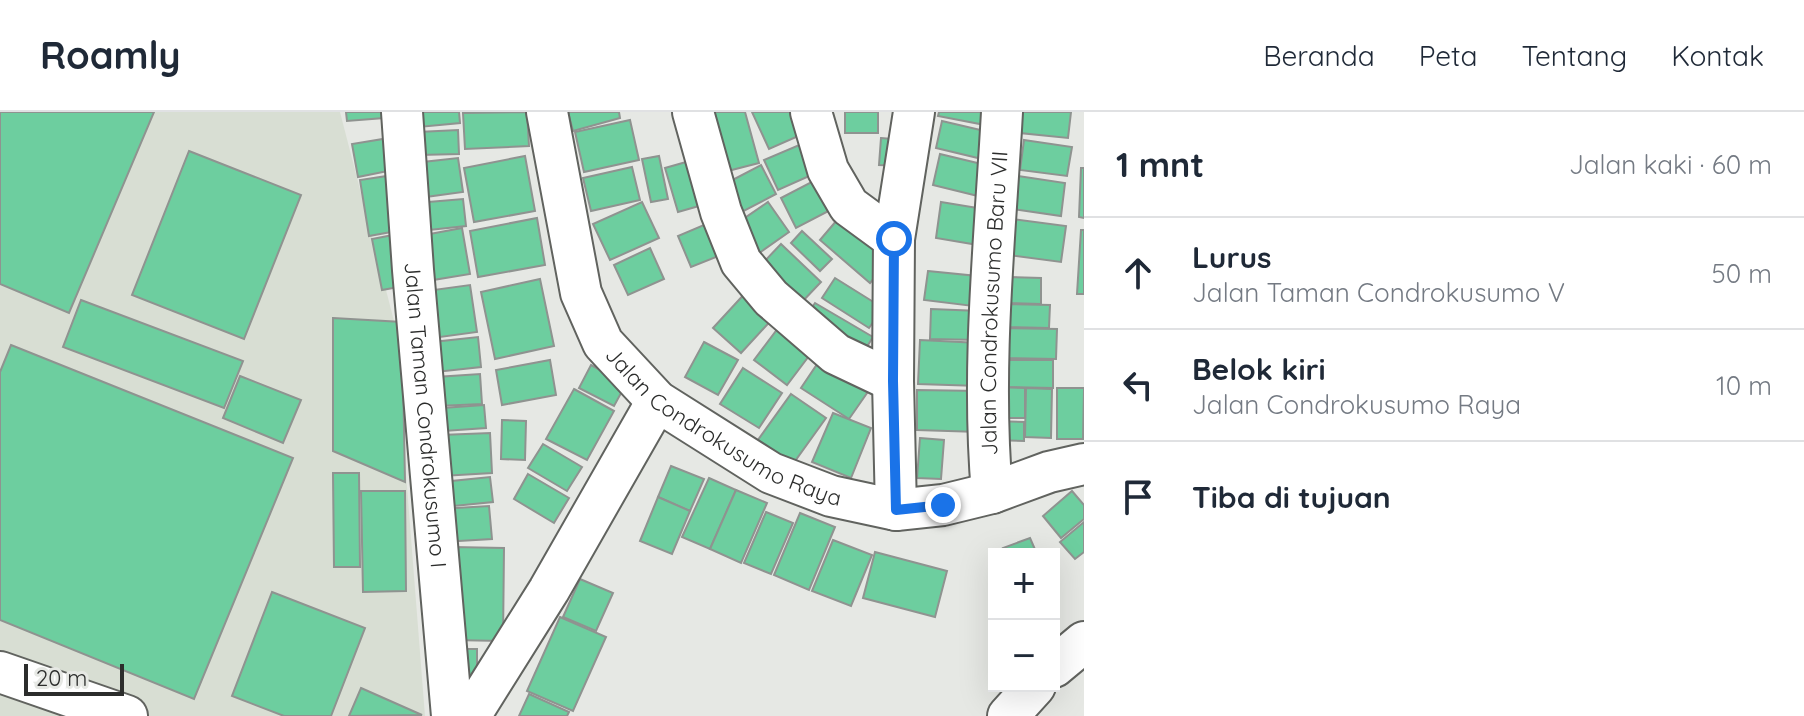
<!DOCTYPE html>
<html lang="id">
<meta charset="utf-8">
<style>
:root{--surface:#fff;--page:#f2f2f3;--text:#1f2937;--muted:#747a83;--line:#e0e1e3}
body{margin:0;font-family:Quicksand,sans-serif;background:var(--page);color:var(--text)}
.controls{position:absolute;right:24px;bottom:24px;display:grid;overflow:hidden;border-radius:0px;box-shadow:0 8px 32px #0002}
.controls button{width:72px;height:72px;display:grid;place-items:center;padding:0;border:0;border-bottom:2px solid var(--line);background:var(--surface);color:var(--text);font:40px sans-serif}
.scale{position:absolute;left:24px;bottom:20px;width:100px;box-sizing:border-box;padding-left:8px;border:4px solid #2c2d2c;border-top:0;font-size:22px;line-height:28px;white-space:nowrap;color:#2c2d2c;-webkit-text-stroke:6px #e6e8e4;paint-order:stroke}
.stop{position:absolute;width:24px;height:24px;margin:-18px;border:6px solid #1a73e8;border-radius:50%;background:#fff}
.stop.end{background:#1a73e8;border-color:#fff;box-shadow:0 2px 8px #0008}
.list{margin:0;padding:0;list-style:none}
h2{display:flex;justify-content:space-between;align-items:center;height:104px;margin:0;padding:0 32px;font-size:34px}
h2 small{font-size:26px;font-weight:400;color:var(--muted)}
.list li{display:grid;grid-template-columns:52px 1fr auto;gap:24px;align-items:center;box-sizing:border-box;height:112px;padding:0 32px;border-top:2px solid var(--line)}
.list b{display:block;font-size:30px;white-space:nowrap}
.list p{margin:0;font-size:26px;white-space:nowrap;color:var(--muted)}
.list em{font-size:26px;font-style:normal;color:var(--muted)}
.icon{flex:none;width:44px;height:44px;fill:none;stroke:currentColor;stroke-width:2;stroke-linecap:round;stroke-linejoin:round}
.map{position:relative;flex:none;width:1084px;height:604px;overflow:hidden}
header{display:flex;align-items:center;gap:48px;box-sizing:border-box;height:112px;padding:0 40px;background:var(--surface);border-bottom:2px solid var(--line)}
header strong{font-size:38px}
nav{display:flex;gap:44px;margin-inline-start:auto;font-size:28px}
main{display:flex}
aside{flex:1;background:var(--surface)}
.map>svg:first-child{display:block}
.built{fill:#d8ded3}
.building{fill:#6dce9f;stroke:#8f9390;stroke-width:2}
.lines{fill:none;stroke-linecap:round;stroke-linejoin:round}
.minor-casing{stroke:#61635f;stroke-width:44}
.minor{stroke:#fff;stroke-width:40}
.route{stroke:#1a73e8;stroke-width:10}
.labels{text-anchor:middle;stroke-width:7;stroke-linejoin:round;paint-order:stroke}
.street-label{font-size:22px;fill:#2c2d2c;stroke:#e6e8e4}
</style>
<header>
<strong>Roamly</strong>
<nav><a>Beranda</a><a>Peta</a><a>Tentang</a><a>Kontak</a></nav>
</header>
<main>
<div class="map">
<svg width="1084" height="604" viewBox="0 0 1084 604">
<rect width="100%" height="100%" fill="#e6e8e4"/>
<!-- built -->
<path class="built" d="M 0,0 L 340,0 L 394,209 L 425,604 L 0,604 Z"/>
<!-- building -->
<g class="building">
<path d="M 0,0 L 154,0 L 69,201 L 0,172 Z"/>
<path d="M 346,0 L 384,0 L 384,6 L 347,9 Z"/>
<path d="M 418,0 L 459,0 L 460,11 L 419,15 Z"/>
<path d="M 527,0 L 529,34 L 465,37 L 463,1 Z"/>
<path d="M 568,0 L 619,0 L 620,6 L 573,19 Z"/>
<path d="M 707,0 L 745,0 L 759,51 L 724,60 Z"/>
<path d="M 752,0 L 803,0 L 812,18 L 769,37 Z"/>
<rect x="845" y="0" width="33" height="21"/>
<path d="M 939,0 L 988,0 L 985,13 L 938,4 Z"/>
<path d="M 1022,0 L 1071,0 L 1068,26 L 1020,21 Z"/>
<path d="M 630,8 L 639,48 L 584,60 L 575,20 Z"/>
<path d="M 942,9 L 989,20 L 982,47 L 936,36 Z"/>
<path d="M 458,18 L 459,42 L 419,43 L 418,20 Z"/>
<path d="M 881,26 L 903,28 L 902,54 L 879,53 Z"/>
<path d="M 383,27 L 388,59 L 358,65 L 352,32 Z"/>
<path d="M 811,28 L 825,57 L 778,78 L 764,48 Z"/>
<path d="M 1024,28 L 1072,35 L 1067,64 L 1020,58 Z"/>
<path d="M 189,39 L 301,83 L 244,227 L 132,183 Z"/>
<path d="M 940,42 L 990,54 L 982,85 L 933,73 Z"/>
<path d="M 525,44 L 535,99 L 474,110 L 464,56 Z"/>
<path d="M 659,44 L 668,87 L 651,90 L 642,47 Z"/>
<path d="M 458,46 L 463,80 L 418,86 L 414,51 Z"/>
<path d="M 693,48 L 706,92 L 678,100 L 665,56 Z"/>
<path d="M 761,53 L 776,82 L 736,103 L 721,74 Z"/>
<path d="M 632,55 L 640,88 L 591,99 L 583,66 Z"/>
<path d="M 1081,56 L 1084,56 L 1084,106 L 1079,105 Z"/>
<path d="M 825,63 L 840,93 L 796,116 L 781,86 Z"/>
<path d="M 387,64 L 397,119 L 369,124 L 360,68 Z"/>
<path d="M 1018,64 L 1065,71 L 1061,104 L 1013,97 Z"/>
<path d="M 463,87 L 466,114 L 420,119 L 417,91 Z"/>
<path d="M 642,90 L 659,126 L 610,148 L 593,112 Z"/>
<path d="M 768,90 L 789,120 L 755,144 L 733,114 Z"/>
<path d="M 941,90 L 996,99 L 990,135 L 936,126 Z"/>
<path d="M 843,101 L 893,144 L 870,171 L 820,128 Z"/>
<path d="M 537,106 L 545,153 L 478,165 L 470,119 Z"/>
<path d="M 718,107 L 731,139 L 691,155 L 678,124 Z"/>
<path d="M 1013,107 L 1066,114 L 1061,150 L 1008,143 Z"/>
<path d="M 462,116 L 470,162 L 427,169 L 419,124 Z"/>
<path d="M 1081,118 L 1084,118 L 1084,182 L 1077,182 Z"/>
<path d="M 802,119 L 832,147 L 820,159 L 791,131 Z"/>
<path d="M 393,123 L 404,174 L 382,178 L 372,127 Z"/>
<path d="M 781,132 L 821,170 L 800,192 L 760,154 Z"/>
<path d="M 650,136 L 664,167 L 628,183 L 614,153 Z"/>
<path d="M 928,159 L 977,164 L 973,194 L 924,188 Z"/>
<path d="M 1007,165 L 1041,166 L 1041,192 L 1006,191 Z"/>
<path d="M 835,166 L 883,196 L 869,216 L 822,186 Z"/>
<path d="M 540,167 L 554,234 L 495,247 L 481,180 Z"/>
<path d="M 470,173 L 477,220 L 433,226 L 426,179 Z"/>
<path d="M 749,177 L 776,203 L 741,241 L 713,216 Z"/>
<path d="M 81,188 L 243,249 L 224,296 L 63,235 Z"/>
<path d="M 815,191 L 873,225 L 863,241 L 805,206 Z"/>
<path d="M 1005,192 L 1050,193 L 1049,216 L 1004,215 Z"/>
<path d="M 931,197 L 980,199 L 979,228 L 930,227 Z"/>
<path d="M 333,206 L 402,210 L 405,370 L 333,339 Z"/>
<path d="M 785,207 L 818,232 L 787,273 L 754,248 Z"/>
<path d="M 1001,216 L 1057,217 L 1056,247 L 1000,246 Z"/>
<path d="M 478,225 L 481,255 L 436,260 L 433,230 Z"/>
<path d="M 920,228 L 980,231 L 979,274 L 918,272 Z"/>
<path d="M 704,230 L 738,248 L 718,283 L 685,265 Z"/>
<path d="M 11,233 L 293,346 L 194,587 L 0,508 L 0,260 Z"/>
<path d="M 826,239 L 874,271 L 849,307 L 801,276 Z"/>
<path d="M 550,248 L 556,283 L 502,293 L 496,258 Z"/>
<path d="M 1007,248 L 1053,248 L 1053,276 L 1006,275 Z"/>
<path d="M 591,253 L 626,272 L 614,294 L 579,276 Z"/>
<path d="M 743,256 L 782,281 L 759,316 L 720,292 Z"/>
<path d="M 480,262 L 482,292 L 438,294 L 436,265 Z"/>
<path d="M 240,264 L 301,288 L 283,331 L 223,306 Z"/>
<path d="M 994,275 L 1025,276 L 1025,306 L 993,306 Z"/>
<path d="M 1026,276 L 1052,277 L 1051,326 L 1025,325 Z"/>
<path d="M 1057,276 L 1084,276 L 1083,327 L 1057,327 Z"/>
<path d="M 574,277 L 614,299 L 587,348 L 546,327 Z"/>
<path d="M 917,278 L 980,279 L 979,320 L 917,318 Z"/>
<path d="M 791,282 L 826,306 L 790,356 L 755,332 Z"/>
<path d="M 484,293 L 486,316 L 444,319 L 442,296 Z"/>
<path d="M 833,301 L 871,316 L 851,366 L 812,350 Z"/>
<path d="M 502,308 L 526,309 L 525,348 L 501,347 Z"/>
<path d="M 992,309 L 1024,310 L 1024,329 L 992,328 Z"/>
<path d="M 490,321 L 492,361 L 442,364 L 441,323 Z"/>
<path d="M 920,326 L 944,328 L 941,367 L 917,366 Z"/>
<path d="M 543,332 L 582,355 L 567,379 L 528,356 Z"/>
<path d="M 671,354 L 704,367 L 690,399 L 658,385 Z"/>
<path d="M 333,361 L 359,361 L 360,455 L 334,455 Z"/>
<path d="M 528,362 L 569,386 L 554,411 L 514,387 Z"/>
<path d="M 490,365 L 493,390 L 444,395 L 442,370 Z"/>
<path d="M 709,366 L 736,378 L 710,437 L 682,425 Z"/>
<path d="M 736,378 L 767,391 L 741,451 L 710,437 Z"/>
<path d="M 361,379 L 405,379 L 406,479 L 363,480 Z"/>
<path d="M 1072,379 L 1084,393 L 1084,407 L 1061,426 L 1043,404 Z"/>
<path d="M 658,385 L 690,399 L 672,442 L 640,429 Z"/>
<path d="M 489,394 L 492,427 L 442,430 L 440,397 Z"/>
<path d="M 766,400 L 793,411 L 771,462 L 744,451 Z"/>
<path d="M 800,401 L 835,415 L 809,478 L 774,463 Z"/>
<path d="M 1084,410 L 1084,440 L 1075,447 L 1060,430 Z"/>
<path d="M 1030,426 L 1037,442 L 1006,442 L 1003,436 Z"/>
<path d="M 833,428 L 872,443 L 851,494 L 812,479 Z"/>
<path d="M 453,435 L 504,436 L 503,529 L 452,528 Z"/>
<path d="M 875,440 L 947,459 L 935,505 L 863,486 Z"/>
<path d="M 580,467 L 613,481 L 596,519 L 563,505 Z"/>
<path d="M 272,480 L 365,516 L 331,604 L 284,604 L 232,584 Z"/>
<path d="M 560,505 L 606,525 L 573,599 L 527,579 Z"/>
<rect x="455" y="537" width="22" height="42"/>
<path d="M 361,576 L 422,603 L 349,604 Z"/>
<path d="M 529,582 L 569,600 L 567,604 L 519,604 Z"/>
</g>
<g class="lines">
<!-- minor casing -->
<g class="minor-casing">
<g id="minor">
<path id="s1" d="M 402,0 L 413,158 L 452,604"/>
<path id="s2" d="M 547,0 L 581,181 L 603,231 L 657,289 L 771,361 L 831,384 L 896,398 L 943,393 L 992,381 L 1049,360 L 1084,352"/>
<path d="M 693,0 L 721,100 L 741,150 L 771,186 L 836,242 L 893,269"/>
<path d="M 811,0 L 828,58 L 849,94 L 894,127"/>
<path id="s3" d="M 992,381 C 981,255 995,126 1002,0"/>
<path d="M 896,398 L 893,269 L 894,127 L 914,0"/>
<path d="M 1054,555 L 1084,530"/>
<path d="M 0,560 L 127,604"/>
<path d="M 470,604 L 549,478 L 657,289"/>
<path d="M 1008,604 L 1035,574"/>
</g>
</g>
<!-- minor -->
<use href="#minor" class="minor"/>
</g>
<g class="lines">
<!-- route -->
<path class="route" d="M 894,127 L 893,269 L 896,398 L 943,393"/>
</g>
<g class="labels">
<!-- street labels -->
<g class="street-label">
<text dy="8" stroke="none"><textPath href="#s3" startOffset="190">Jalan Condrokusumo Baru VII</textPath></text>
<text dy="8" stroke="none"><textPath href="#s1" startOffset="304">Jalan Taman Condrokusumo I</textPath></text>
<text dy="8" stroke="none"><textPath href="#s2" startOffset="388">Jalan Condrokusumo Raya</textPath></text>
</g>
</g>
</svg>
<div class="controls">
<button>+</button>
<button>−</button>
</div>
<div class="scale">20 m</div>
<div class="stop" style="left:894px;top:127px"></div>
<div class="stop end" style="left:943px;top:393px"></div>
</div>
<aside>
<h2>1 mnt<small>Jalan kaki · 60 m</small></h2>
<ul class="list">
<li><svg class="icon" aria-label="ahead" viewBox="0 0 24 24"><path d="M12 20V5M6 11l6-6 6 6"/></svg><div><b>Lurus</b><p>Jalan Taman Condrokusumo V</p></div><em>50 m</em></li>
<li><svg class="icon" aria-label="left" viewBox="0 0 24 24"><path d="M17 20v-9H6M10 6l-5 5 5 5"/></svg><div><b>Belok kiri</b><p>Jalan Condrokusumo Raya</p></div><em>10 m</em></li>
<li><svg class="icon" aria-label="arrive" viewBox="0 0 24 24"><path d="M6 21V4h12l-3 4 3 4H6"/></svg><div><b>Tiba di tujuan</b></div></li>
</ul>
</aside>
</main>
